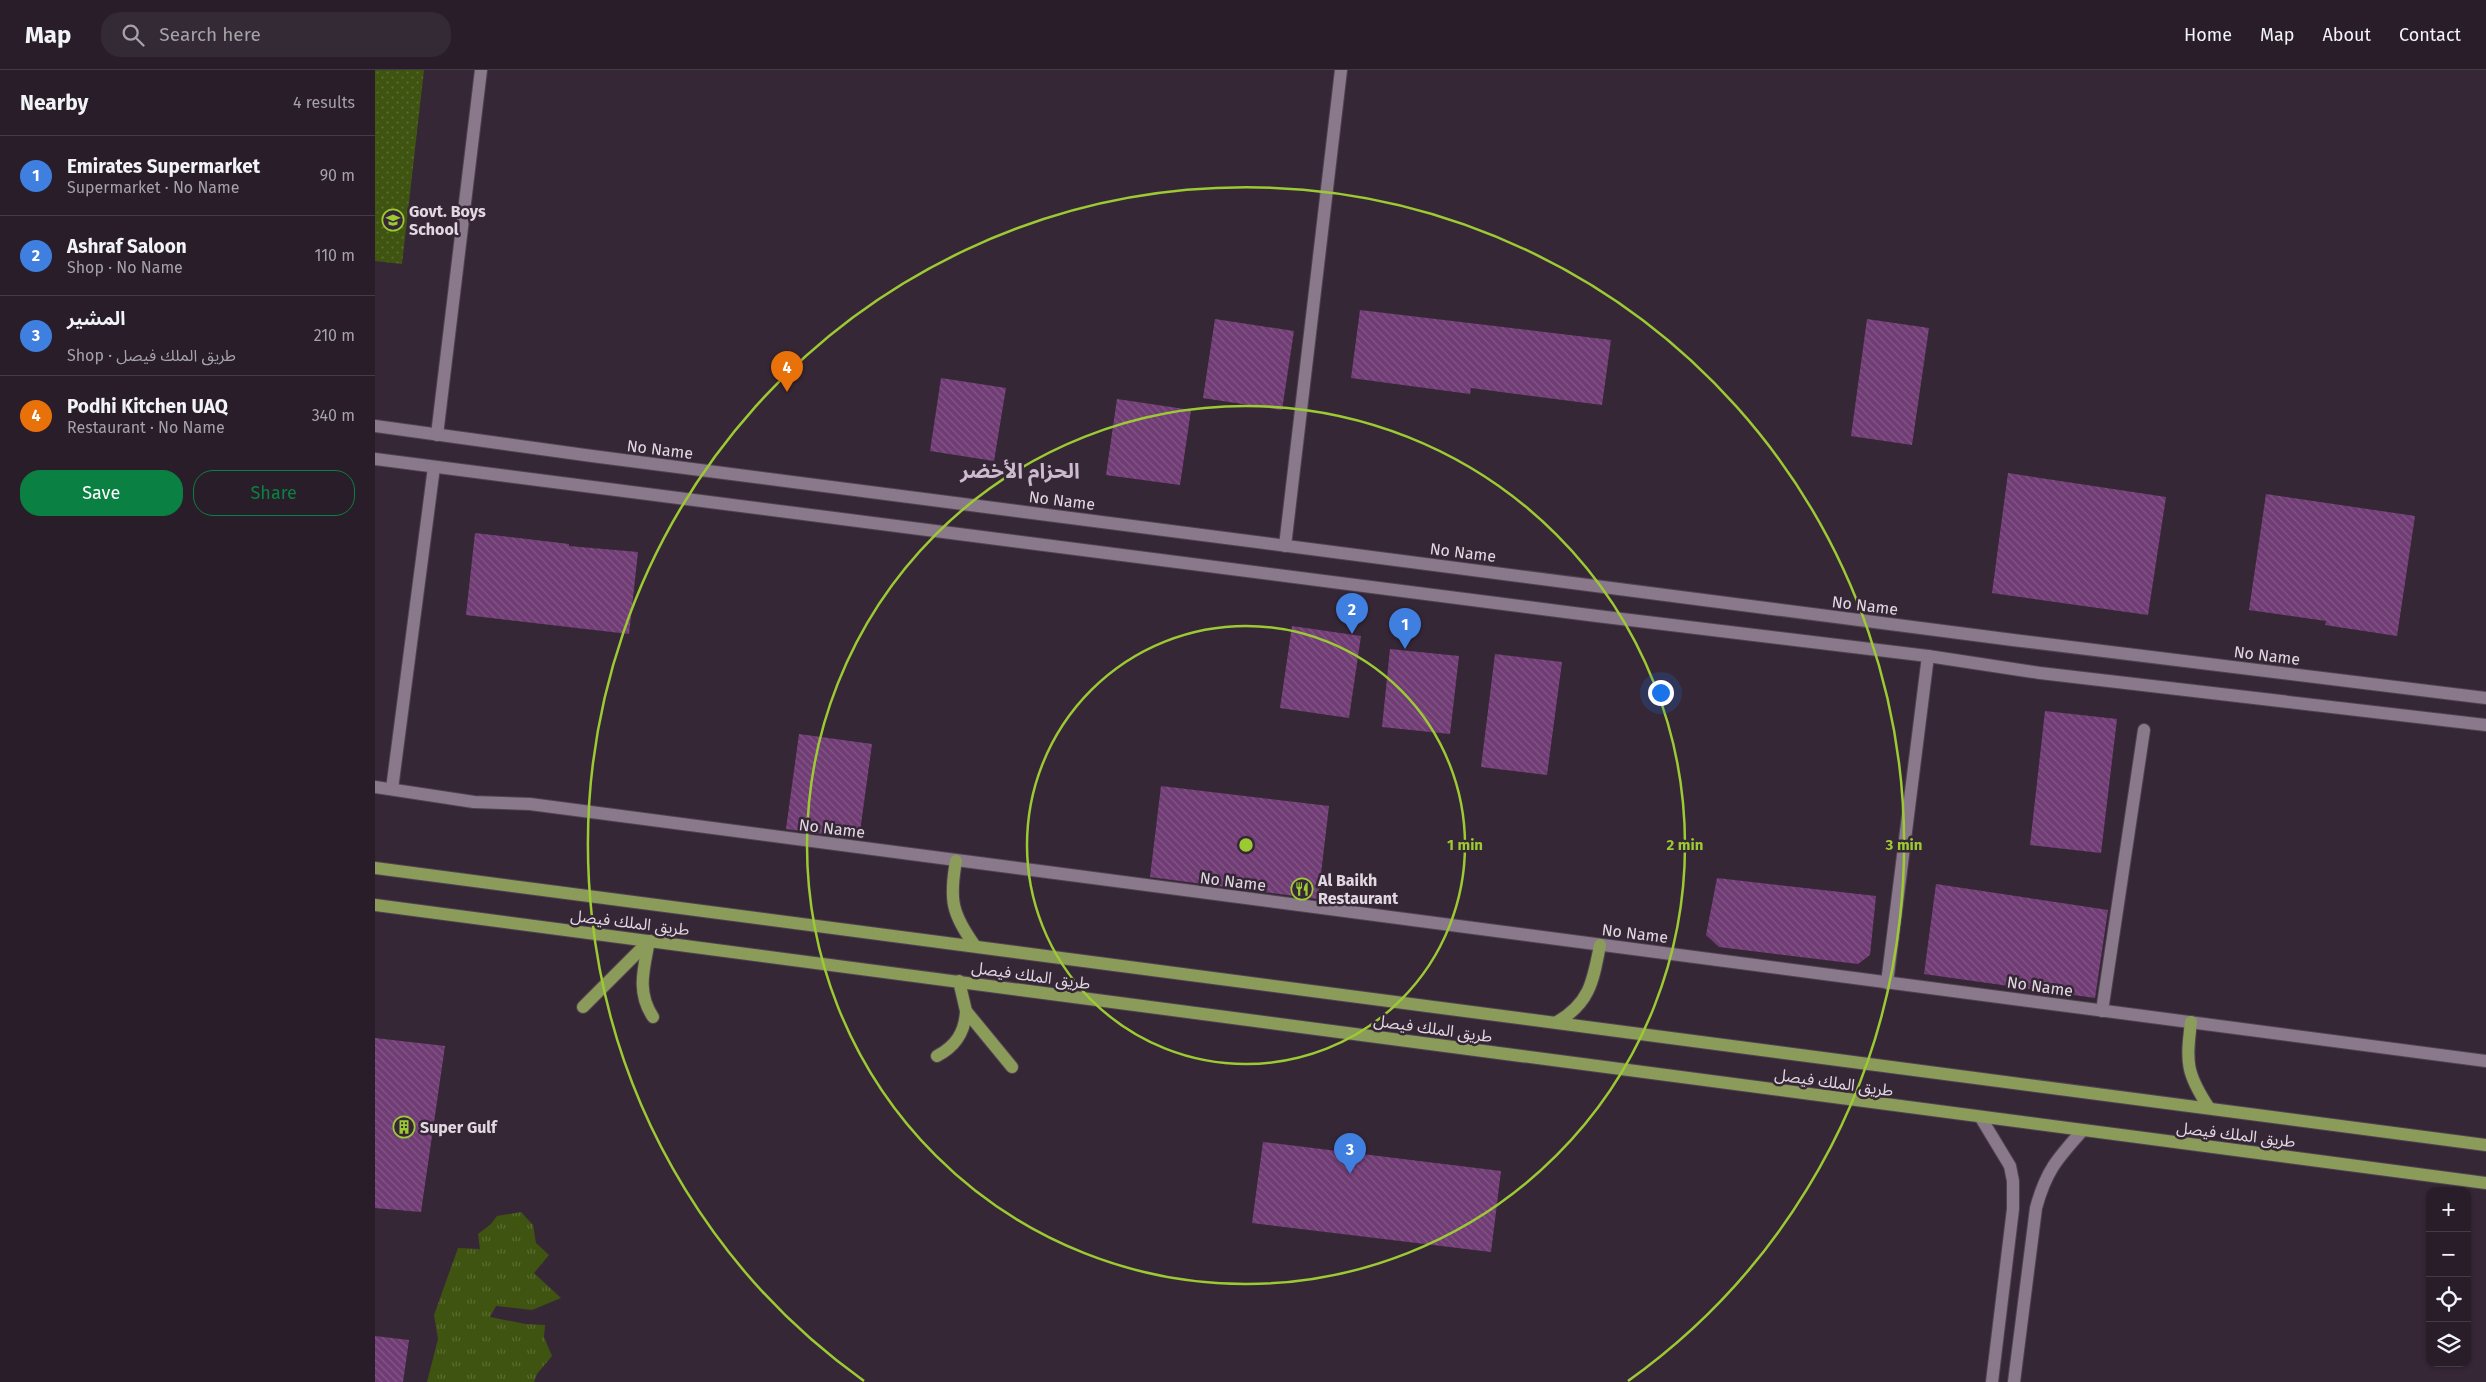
<!DOCTYPE html>
<meta charset="utf-8">
<style>
:root{--surface:#281d29;--page:#342a35;--text:#f1f3f6;--muted:#a5a2a8;--line:#443b46;--accent:#0b8043}
body{margin:0;font-family:"Fira Sans","Noto Sans Arabic",sans-serif;background:var(--page);color:var(--text)}
.controls{position:absolute;right:15px;bottom:15px;display:grid;overflow:hidden;border-radius:10px;box-shadow:0 1px 4px #0004}
.controls button{width:45px;height:45px;display:grid;place-items:center;padding:0;border:0;border-bottom:1px solid var(--line);background:var(--surface);color:var(--text);font:25px sans-serif}
.you{position:absolute;left:1285px;top:622px;width:18px;height:18px;margin:-12px;border:4px solid #fff;border-radius:50%;background:#1a73e8;box-shadow:0 0 0 8px #1a73e833}
.badge{display:grid;place-items:center;width:32px;height:32px;border-radius:50%;background:var(--accent);color:#fff;font-size:16px;font-weight:700}
.pin{position:absolute;translate:-50% -41px;filter:drop-shadow(0 1px 2px #0008)}
.pin::after{content:'';position:absolute;top:26px;width:18px;height:15px;background:inherit;clip-path:polygon(0 0,100% 0,50% 100%)}
.list{margin:0;padding:0;list-style:none}
h2{display:flex;justify-content:space-between;align-items:center;height:65px;margin:0;padding:0 20px;font-size:21px}
h2 small{font-size:16px;font-weight:400;color:var(--muted)}
.list li{display:grid;grid-template-columns:32px 1fr auto;gap:15px;align-items:center;box-sizing:border-box;height:80px;padding:0 20px;border-top:1px solid var(--line)}
.list b{display:block;font-size:19px;white-space:nowrap}
.list p{margin:0;font-size:16px;white-space:nowrap;color:var(--muted)}
.list em{font-size:16px;font-style:normal;color:var(--muted)}
.actions{display:flex;gap:10px;padding:15px 20px}
.actions a{flex:1;padding:11px 0;border:1px solid var(--accent);border-radius:20px;text-align:center;font-size:18px;color:var(--accent)}
.actions .main{background:var(--accent);color:#fff}
.icon{flex:none;width:28px;height:28px;fill:none;stroke:currentColor;stroke-width:2;stroke-linecap:round;stroke-linejoin:round}
.map{position:relative;flex:none;width:2111px;height:1312px;overflow:hidden}
header{display:flex;align-items:center;gap:30px;box-sizing:border-box;height:70px;padding:0 25px;background:var(--surface);border-bottom:1px solid var(--line)}
header strong{font-size:24px}
nav{display:flex;gap:28px;margin-inline-start:auto;font-size:18px}
.search{width:350px;height:45px;background:var(--page);display:flex;align-items:center;gap:12px;box-sizing:border-box;padding:0 18px;border-radius:20px;color:var(--muted);font-size:19px}
main{display:flex}
aside{flex:1;background:var(--surface)}
.map>svg:first-child{display:block}
.grass{fill:url(#grass-tufts)}
.park{fill:url(#park-dots)}
.building{fill:url(#building-back-hatch)}
.lines{fill:none;stroke-linecap:round;stroke-linejoin:round}
.street-casing{stroke:#504351;stroke-width:14}
.primary-casing{stroke:#504351;stroke-width:14}
.street{stroke:#8a788b;stroke-width:12}
.primary{stroke:#8b9b59;stroke-width:12}
.ring{fill:none;stroke:#9cca32;stroke-width:2.5}
.labels{text-anchor:middle;stroke-width:5;stroke-linejoin:round;paint-order:stroke}
.poi-label{font-size:16px;font-weight:bold;fill:#e2d8e2;stroke:#362737;text-anchor:start}
.street-label{font-size:16px;fill:#e2d8e2;stroke:#362737}
.district-label{font-size:21px;font-weight:bold;fill:#cebacf;stroke:#362737}
.centre{fill:#9cca32;stroke:#362737;stroke-width:2.5}
.ring-label{font-size:15px;text-anchor:middle;font-weight:bold;fill:#9cca32;stroke:#362737;stroke-width:5;stroke-linejoin:round;paint-order:stroke}
</style>
<header>
<strong>Map</strong>
<div class="search"><svg class="icon" aria-label="search" viewBox="0 0 24 24"><circle cx="10" cy="10" r="6"/><path d="M15 15l6 6"/></svg>Search here</div>
<nav><a>Home</a><a>Map</a><a>About</a><a>Contact</a></nav>
</header>
<main>
<aside>
<h2>Nearby<small>4 results</small></h2>
<ul class="list">
<li><span class="badge" style="background:#3f7fe0">1</span><div><b>Emirates Supermarket</b><p>Supermarket · No Name</p></div><em>90 m</em></li>
<li><span class="badge" style="background:#3f7fe0">2</span><div><b>Ashraf Saloon</b><p>Shop · No Name</p></div><em>110 m</em></li>
<li><span class="badge" style="background:#3f7fe0">3</span><div><b>المشير</b><p>Shop · طريق الملك فيصل</p></div><em>210 m</em></li>
<li><span class="badge" style="background:#e8710a">4</span><div><b>Podhi Kitchen UAQ</b><p>Restaurant · No Name</p></div><em>340 m</em></li>
</ul>
<div class="actions"><a class="main">Save</a><a>Share</a></div>
</aside>
<div class="map">
<svg width="2111" height="1312" viewBox="0 0 2111 1312">
<defs>
<pattern id="grass-tufts" width="24" height="20" patternUnits="userSpaceOnUse" patternTransform="scale(1.25)"><rect width="24" height="20" fill="#3f5410"/><path d="M3 7l-1-3M5 7V3M7 7l1-3M15 17l-1-3M17 17v-4M19 17l1-3" fill="none" stroke="#5a6c32"/></pattern>
<pattern id="park-dots" width="8" height="8" patternUnits="userSpaceOnUse" patternTransform="scale(1.25)"><rect width="8" height="8" fill="#3f5410"/><path d="M2 2h.1M6 6h.1" fill="none" stroke="#5a6c32" stroke-width="1.8" stroke-linecap="round"/></pattern>
<pattern id="building-back-hatch" width="6" height="6" patternUnits="userSpaceOnUse" patternTransform="scale(1.25)"><rect width="6" height="6" fill="#703c74"/><path d="M-1 5l2 2M0 0l6 6M5-1l2 2" fill="none" stroke="#845788"/></pattern>
</defs>
<rect width="100%" height="100%" fill="#362737"/>
<!-- grass -->
<path class="grass" d="M 146,1142 L 158,1155 L 161,1173 L 174,1185 L 159,1203 L 186,1228 L 157,1240 L 121,1236 L 115,1247 L 151,1254 L 170,1255 L 169,1267 L 177,1286 L 162,1304 L 159,1312 L 52,1312 L 63,1269 L 59,1245 L 83,1178 L 105,1179 L 103,1164 L 116,1154 L 122,1146 Z"/>
<!-- park -->
<path class="park" d="M 0,0 L 49,0 L 27,194 L 0,191 Z"/>
<!-- building -->
<g class="building">
<path d="M 985,240 L 1236,270 L 1227,335 L 1096,318 L 1095,324 L 976,308 Z"/>
<path d="M 840,249 L 919,261 L 907,340 L 828,328 Z"/>
<path d="M 1492,249 L 1554,258 L 1537,375 L 1476,366 Z"/>
<path d="M 566,308 L 631,318 L 619,391 L 555,381 Z"/>
<path d="M 742,329 L 816,340 L 805,415 L 731,405 Z"/>
<path d="M 1633,403 L 1791,427 L 1773,545 L 1617,523 Z"/>
<path d="M 1891,424 L 2040,446 L 2022,566 L 1950,555 L 1951,551 L 1874,540 Z"/>
<path d="M 100,463 L 194,474 L 194,476 L 263,482 L 254,564 L 91,545 Z"/>
<path d="M 917,556 L 986,566 L 974,648 L 905,638 Z"/>
<path d="M 1015,579 L 1084,586 L 1075,664 L 1007,657 Z"/>
<path d="M 1120,584 L 1187,592 L 1172,705 L 1106,697 Z"/>
<path d="M 1670,641 L 1742,649 L 1726,783 L 1655,775 Z"/>
<path d="M 424,664 L 497,674 L 484,769 L 411,759 Z"/>
<path d="M 786,716 L 954,736 L 943,829 L 775,807 Z"/>
<path d="M 1342,808 L 1501,826 L 1495,885 L 1483,894 L 1344,877 L 1331,865 Z"/>
<path d="M 1561,814 L 1733,840 L 1720,928 L 1549,904 Z"/>
<path d="M 0,968 L 70,976 L 46,1142 L 0,1138 Z"/>
<path d="M 888,1072 L 1126,1101 L 1116,1182 L 877,1153 Z"/>
<path d="M 0,1266 L 34,1270 L 28,1312 L 0,1312 Z"/>
</g>
<g class="lines">
<!-- street casing -->
<g class="street-casing">
<g id="street">
<path d="M 0,356 L 217,386 L 1638,570 L 2111,628"/>
<path d="M 62,365 L 106,0"/>
<path d="M 0,389 L 1222,546 L 1553,586 L 1665,603 L 2111,655"/>
<path d="M 910,476 L 966,0"/>
<path d="M 0,717 L 99,732 L 155,734 L 2111,991"/>
<path d="M 17,719 L 59,397"/>
<path d="M 1512,913 L 1553,586"/>
<path d="M 1727,941 L 1769,660"/>
<path d="M 1606,1048 L 1635,1096 L 1638,1111 L 1638,1139 L 1617,1312"/>
<path d="M 1639,1312 L 1661,1138 C 1671,1101 1682,1089 1707,1061"/>
</g>
</g>
<!-- primary casing -->
<g class="primary-casing">
<g id="primary">
<path d="M 581,791 C 574,830 577,844 600,876"/>
<path d="M 0,798 L 2111,1075"/>
<path d="M 0,835 L 2111,1113"/>
<path d="M 274,871 C 269,898 261,922 278,947"/>
<path d="M 584,911 L 591,941 L 637,997"/>
<path d="M 208,937 L 274,871"/>
<path d="M 1182,952 C 1215,933 1218,911 1225,875"/>
<path d="M 1816,952 C 1811,993 1811,1003 1834,1038"/>
<path d="M 562,986 C 581,976 590,962 591,941"/>
</g>
</g>
<!-- street -->
<use href="#street" class="street"/>
<!-- primary -->
<use href="#primary" class="primary"/>
</g>
<!-- distance rings -->
<g class="ring">
<circle cx="871" cy="775" r="219"/>
<circle cx="871" cy="775" r="439"/>
<path d="M489 1311A658 658 0 1 1 1253 1311"/>
</g>
<!-- icons -->
<defs>
<g id="school-ring" transform="scale(1.125)"><circle r="9.5" fill="#362737" stroke="#9cca32" stroke-width="1.5"/><path d="M0-5L7-2L0 1L-7-2ZM-4 1L0 2.5L4 1V4Q0 6-4 4Z" fill="#9cca32"/></g>
<g id="restaurant-ring" transform="scale(1.125)"><circle r="9.5" fill="#362737" stroke="#9cca32" stroke-width="1.5"/><path d="M-5-6h1v4h1v-4h1v4h1v-4h1v5L-1.5 .5V6h-2V.5L-5-1ZM5-6V6H3V1.5H1.5Q1.5-4 5-6Z" fill="#9cca32"/></g>
<g id="building-ring" transform="scale(1.125)"><circle r="9.5" fill="#362737" stroke="#9cca32" stroke-width="1.5"/><path d="M-4-6H4V6H1V3H-1V6H-4ZM-2.5-4.3h1.7v1.8h-1.7ZM.8-4.3h1.7v1.8H.8ZM-2.5-1h1.7V.8h-1.7ZM.8-1h1.7V.8H.8Z" fill="#9cca32"/></g>
</defs>
<g fill-rule="evenodd">
<use href="#school-ring" x="18" y="150"/>
<use href="#restaurant-ring" x="927" y="819"/>
<use href="#building-ring" x="29" y="1057"/>
</g>
<g class="labels">
<!-- poi labels -->
<g class="poi-label">
<text x="34" y="147">Govt. Boys<tspan x="34" dy="18">School</tspan></text>
<text x="943" y="816">Al Baikh<tspan x="943" dy="18">Restaurant</tspan></text>
<text x="45" y="1063">Super Gulf</text>
</g>
<!-- street labels -->
<g class="street-label">
<text transform="translate(285 379) rotate(7)" y="6">No Name</text>
<text transform="translate(687 430) rotate(7)" y="6">No Name</text>
<text transform="translate(1088 482) rotate(7)" y="6">No Name</text>
<text transform="translate(1490 535) rotate(7)" y="6">No Name</text>
<text transform="translate(1892 585) rotate(7)" y="6">No Name</text>
<text transform="translate(457 758) rotate(7)" y="6">No Name</text>
<text transform="translate(858 811) rotate(7)" y="6">No Name</text>
<text transform="translate(255 852) rotate(7)" y="6">طريق الملك فيصل</text>
<text transform="translate(1260 863) rotate(7)" y="6">No Name</text>
<text transform="translate(656 905) rotate(8)" y="6">طريق الملك فيصل</text>
<text transform="translate(1665 916) rotate(8)" y="6">No Name</text>
<text transform="translate(1058 958) rotate(8)" y="6">طريق الملك فيصل</text>
<text transform="translate(1459 1012) rotate(8)" y="6">طريق الملك فيصل</text>
<text transform="translate(1861 1064) rotate(7)" y="6">طريق الملك فيصل</text>
</g>
<!-- district labels -->
<g class="district-label">
<text x="645" y="408">الحزام الأخضر</text>
</g>
</g>
<circle cx="871" cy="775" r="8" class="centre"/>
<g class="ring-label">
<text x="1090" y="780">1 min</text>
<text x="1310" y="780">2 min</text>
<text x="1529" y="780">3 min</text>
</g>
</svg>
<div class="controls">
<button>+</button>
<button>−</button>
<button><svg class="icon" aria-label="locate" viewBox="0 0 24 24"><circle cx="12" cy="12" r="6"/><path d="M12 2v4M12 18v4M2 12h4M18 12h4"/></svg></button>
<button><svg class="icon" aria-label="layers" viewBox="0 0 24 24"><path d="M12 4l9 5-9 5-9-5zM3 14l9 5 9-5"/></svg></button>
</div>
<div class="you"></div>
<div class="pin badge" style="left:1030px;top:579px;background:#3f7fe0">1</div>
<div class="pin badge" style="left:977px;top:564px;background:#3f7fe0">2</div>
<div class="pin badge" style="left:975px;top:1104px;background:#3f7fe0">3</div>
<div class="pin badge" style="left:412px;top:322px;background:#e8710a">4</div>
</div>
</main>
